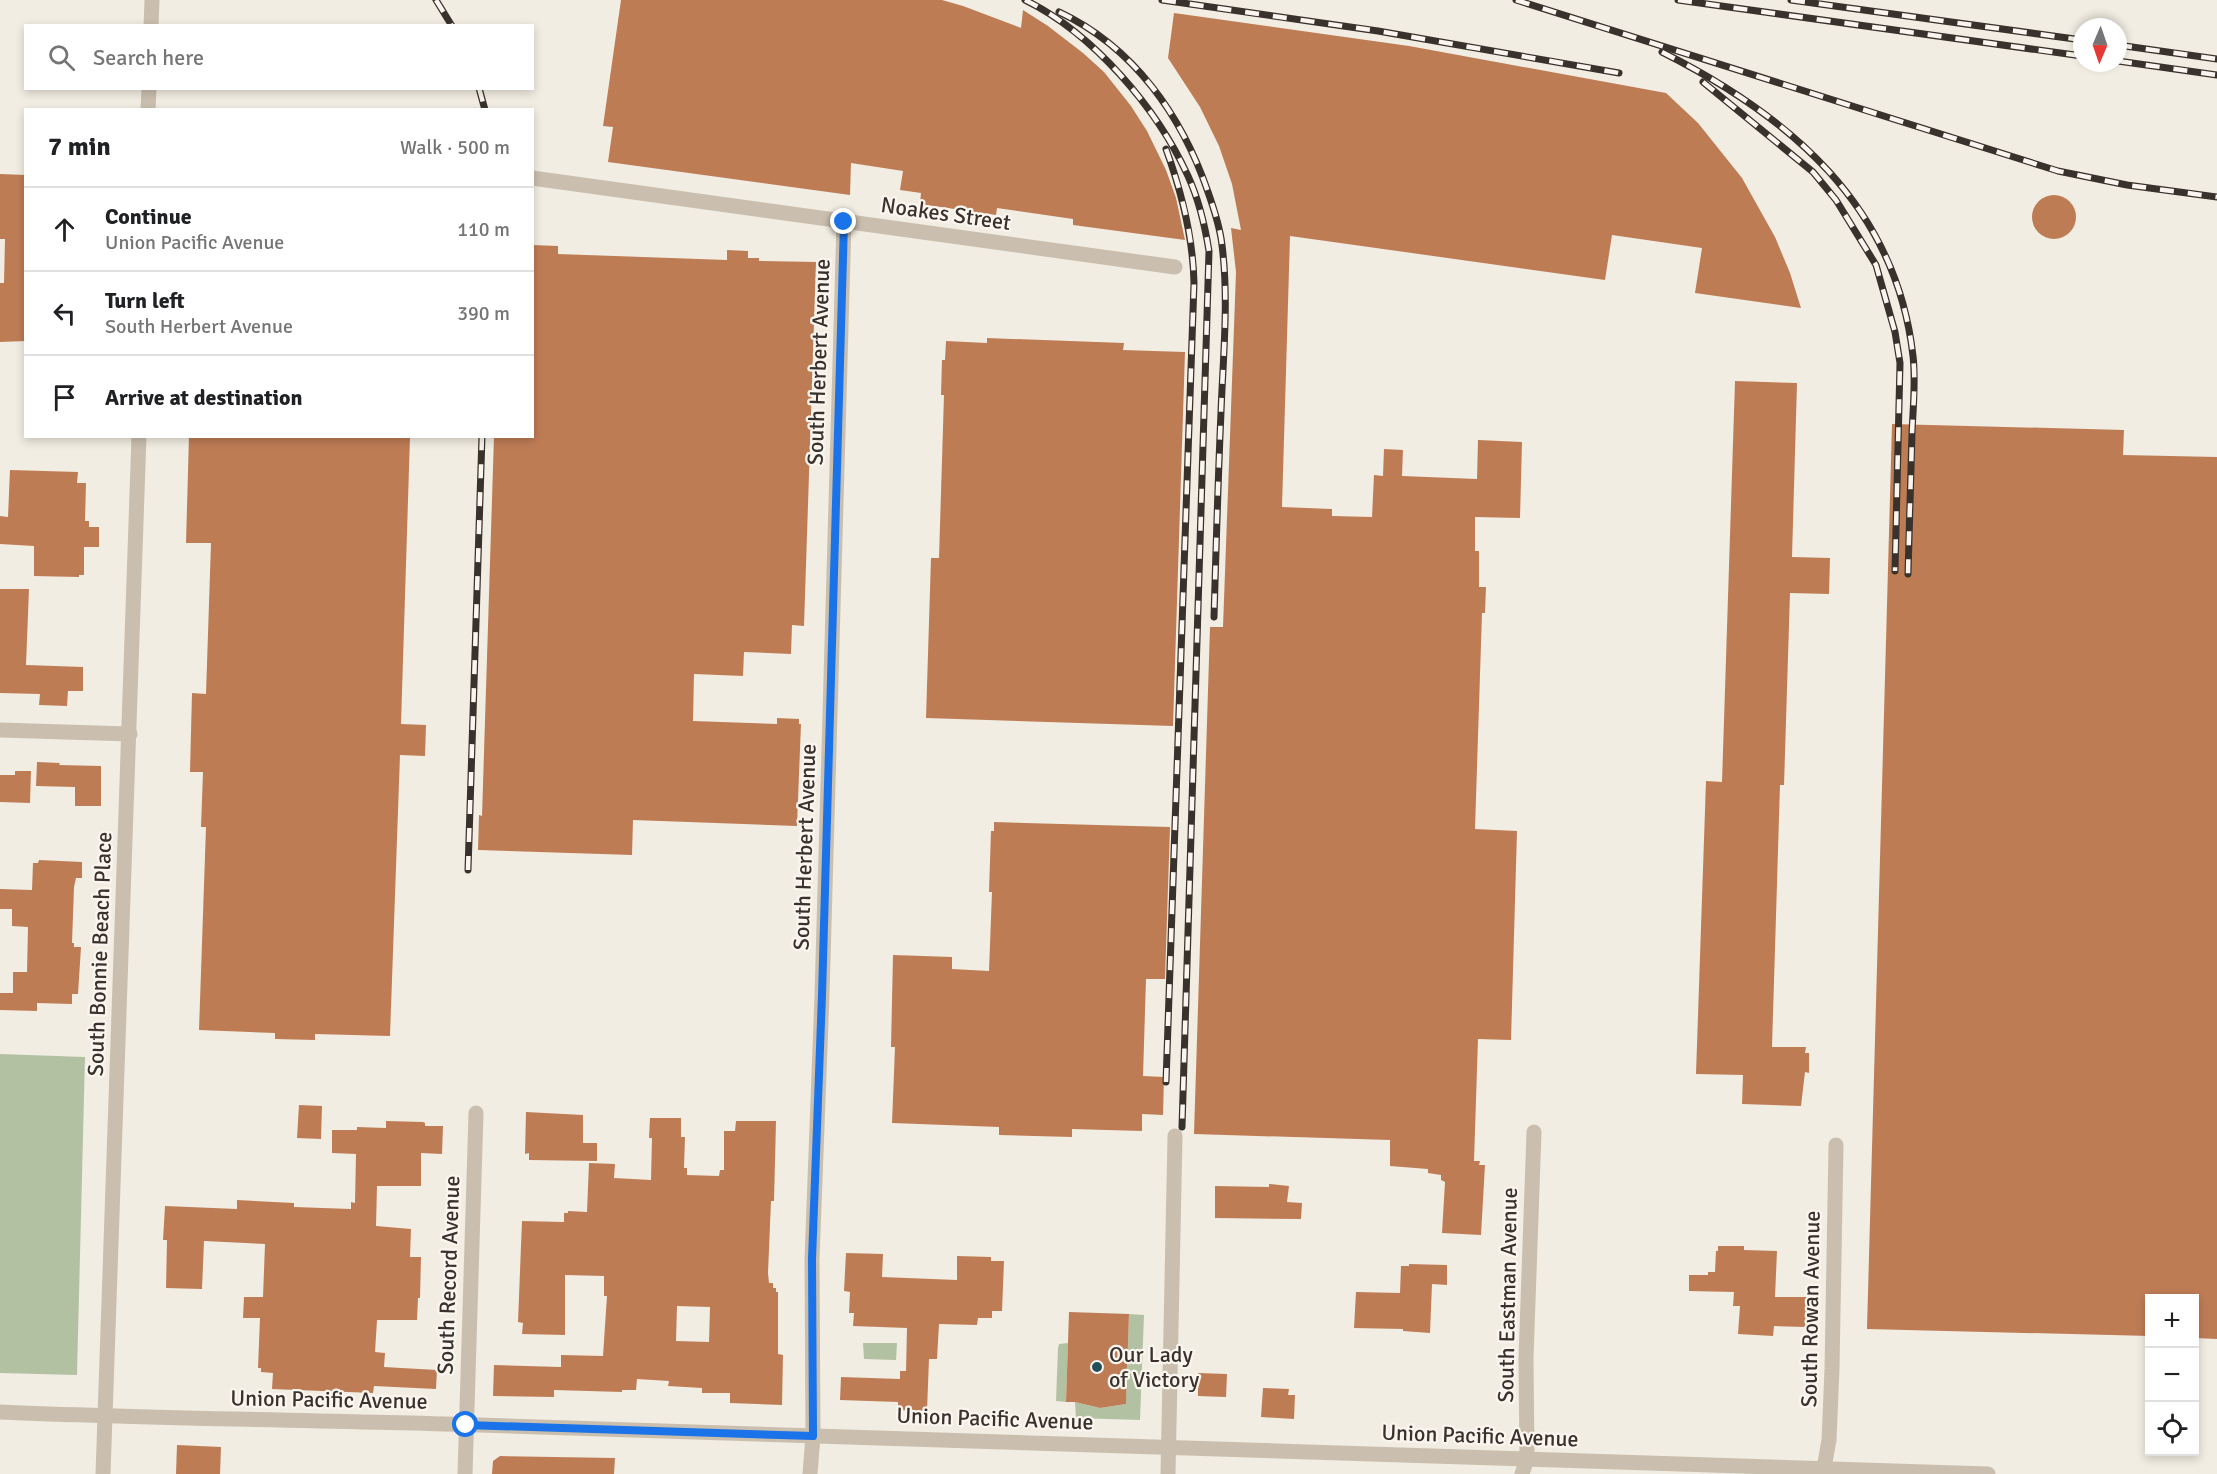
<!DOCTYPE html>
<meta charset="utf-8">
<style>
:root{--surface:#fff;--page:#f2f2f2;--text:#202124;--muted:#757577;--line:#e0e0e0}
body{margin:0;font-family:Signika,sans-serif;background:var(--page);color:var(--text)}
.controls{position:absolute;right:18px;bottom:18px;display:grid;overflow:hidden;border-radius:0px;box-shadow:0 3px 9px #0003}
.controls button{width:54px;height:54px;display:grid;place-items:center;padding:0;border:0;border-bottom:2px solid var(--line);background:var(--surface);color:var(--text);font:30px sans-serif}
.compass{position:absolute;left:2073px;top:18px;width:54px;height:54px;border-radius:50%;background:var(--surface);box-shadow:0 3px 9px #0003;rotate:182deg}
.stop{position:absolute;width:18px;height:18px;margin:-14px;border:4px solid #1a73e8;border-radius:50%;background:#fff}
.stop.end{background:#1a73e8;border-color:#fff;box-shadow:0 2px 6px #0008}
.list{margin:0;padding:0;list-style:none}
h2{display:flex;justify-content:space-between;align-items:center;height:78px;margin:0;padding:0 24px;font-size:26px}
h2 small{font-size:20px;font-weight:400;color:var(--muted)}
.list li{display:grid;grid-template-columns:39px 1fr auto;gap:18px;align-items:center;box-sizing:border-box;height:84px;padding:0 24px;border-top:2px solid var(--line)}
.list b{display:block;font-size:22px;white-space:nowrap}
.list p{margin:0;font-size:20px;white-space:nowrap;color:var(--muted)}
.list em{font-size:20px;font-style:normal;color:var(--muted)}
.icon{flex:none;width:33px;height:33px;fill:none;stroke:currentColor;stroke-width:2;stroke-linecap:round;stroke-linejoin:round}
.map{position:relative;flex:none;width:2217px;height:1474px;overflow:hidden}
.search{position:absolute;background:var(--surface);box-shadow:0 3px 9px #0003;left:24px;top:24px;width:510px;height:66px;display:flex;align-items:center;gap:15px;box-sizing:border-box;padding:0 21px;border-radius:0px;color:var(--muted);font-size:22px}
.panel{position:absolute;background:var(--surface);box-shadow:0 3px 9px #0003;left:24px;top:108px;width:510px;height:330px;border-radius:0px}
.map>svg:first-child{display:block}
.green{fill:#b3c1a3}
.building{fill:#be7c55;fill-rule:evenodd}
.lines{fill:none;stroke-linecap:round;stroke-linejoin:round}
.minor{stroke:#cabfae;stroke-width:15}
.tertiary{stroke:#cabfae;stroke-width:15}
.rail-casing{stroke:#39322c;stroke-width:7}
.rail{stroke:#faf6ef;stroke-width:4.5;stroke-dasharray:14;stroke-linecap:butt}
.route{stroke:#1a73e8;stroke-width:8}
.poi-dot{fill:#244e58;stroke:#faf6ef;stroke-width:2}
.labels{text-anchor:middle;stroke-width:4.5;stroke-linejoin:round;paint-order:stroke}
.street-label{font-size:22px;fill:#39322c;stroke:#faf6ef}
.poi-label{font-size:22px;fill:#39322c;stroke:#faf6ef;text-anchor:start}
</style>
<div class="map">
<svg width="2217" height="1474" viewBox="0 0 2217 1474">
<rect width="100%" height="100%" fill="#f2ede2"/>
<!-- green -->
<g class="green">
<path d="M 0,1054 L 85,1057 L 77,1375 L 0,1373 Z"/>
<path d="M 1129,1314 L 1144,1315 L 1140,1420 L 1076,1418 L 1075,1402 L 1100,1408 L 1126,1404 Z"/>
<path d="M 863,1343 L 897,1343 L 896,1360 L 864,1359 Z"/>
<path d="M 1068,1343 L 1066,1402 L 1056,1401 L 1058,1348 L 1059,1344 Z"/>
</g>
<!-- building -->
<g class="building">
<path d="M 621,0 L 942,0 L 963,6 L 1021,28 L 1023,10 L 1048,26 L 1083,53 L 1104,72 L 1131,106 L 1147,131 L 1166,170 L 1176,198 L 1185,240 L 1073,225 L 1073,219 L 997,208 L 996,215 L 920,204 L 921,193 L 900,190 L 903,171 L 851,163 L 850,195 L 608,162 L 613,127 L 603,126 Z"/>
<path d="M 1174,13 L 1409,46 L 1666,93 L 1698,123 L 1742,178 L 1775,237 L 1790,273 L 1801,308 L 1695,293 L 1702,248 L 1612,235 L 1605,280 L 1290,236 L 1282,507 L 1332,509 L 1332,516 L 1372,517 L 1374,475 L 1383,476 L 1384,449 L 1403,450 L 1402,476 L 1477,479 L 1478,440 L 1522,442 L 1520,518 L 1475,517 L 1475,551 L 1479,551 L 1479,587 L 1486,587 L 1485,613 L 1482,613 L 1475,829 L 1517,831 L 1511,1040 L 1478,1039 L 1474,1161 L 1480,1161 L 1479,1165 L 1485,1165 L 1481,1235 L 1442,1233 L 1445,1182 L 1441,1180 L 1441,1175 L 1428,1173 L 1428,1169 L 1390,1166 L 1390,1140 L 1194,1134 L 1210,627 L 1223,627 L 1236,272 L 1231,228 L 1241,230 L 1232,184 L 1219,146 L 1200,107 L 1168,58 Z"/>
<path d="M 0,174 L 26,175 L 26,341 L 0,342 L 0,283 L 4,283 L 5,239 L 0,239 Z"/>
<circle cx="2054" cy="217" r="22"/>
<path d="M 532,245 L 558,246 L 558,254 L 727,260 L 727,250 L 748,251 L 748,258 L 759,258 L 759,261 L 816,262 L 804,626 L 792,625 L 791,654 L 744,652 L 743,676 L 694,674 L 693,721 L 777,724 L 777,718 L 799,719 L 799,724 L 801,724 L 797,826 L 633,820 L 632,855 L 478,850 L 479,815 L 482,816 L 494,436 L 532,436 Z"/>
<path d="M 987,338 L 1124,343 L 1123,350 L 1185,352 L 1173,726 L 926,718 L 931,558 L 939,558 L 944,395 L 941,395 L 942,360 L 945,360 L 946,341 L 987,343 Z"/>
<path d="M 1735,381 L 1797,383 L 1792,557 L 1830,558 L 1829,594 L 1790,593 L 1784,785 L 1780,785 L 1772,1047 L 1806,1047 L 1805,1053 L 1809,1053 L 1809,1073 L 1805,1072 L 1801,1106 L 1742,1104 L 1743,1075 L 1696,1074 L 1706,781 L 1722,782 Z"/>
<path d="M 1892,424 L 2124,430 L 2123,455 L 2217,457 L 2217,1339 L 2194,1338 L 2194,1299 L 2150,1299 L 2150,1336 L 1867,1329 Z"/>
<path d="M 189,436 L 410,436 L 401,724 L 426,725 L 425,756 L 400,755 L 390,1036 L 315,1034 L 315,1040 L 275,1039 L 275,1033 L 199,1030 L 206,827 L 201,827 L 203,772 L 190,772 L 192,693 L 206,694 L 211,543 L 186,543 Z"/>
<path d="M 10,470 L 78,472 L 77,483 L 86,483 L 85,521 L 89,521 L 89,527 L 99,527 L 99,547 L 84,547 L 84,575 L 79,575 L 79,577 L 34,576 L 34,546 L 0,544 L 0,516 L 8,517 Z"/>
<path d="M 0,589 L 29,589 L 26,665 L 83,667 L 83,691 L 68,691 L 67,706 L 39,705 L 40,694 L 0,693 Z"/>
<path d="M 37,762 L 60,763 L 59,765 L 101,766 L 101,806 L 75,806 L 75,787 L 36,786 Z"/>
<path d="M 15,771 L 31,771 L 30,803 L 0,802 L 0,775 L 15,775 Z"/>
<path d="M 994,822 L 1170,827 L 1165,979 L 1146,979 L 1143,1076 L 1164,1077 L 1163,1115 L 1142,1114 L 1142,1131 L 1072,1129 L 1072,1137 L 999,1135 L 999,1127 L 892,1123 L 895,1047 L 891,1047 L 893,955 L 952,957 L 952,969 L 989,971 L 992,892 L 989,892 L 991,831 L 994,831 Z"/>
<path d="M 39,860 L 82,862 L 82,878 L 76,878 L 74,887 L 72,943 L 74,943 L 74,947 L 81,947 L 78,994 L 72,994 L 72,1004 L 37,1003 L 37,1011 L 0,1010 L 0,993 L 13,993 L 13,972 L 27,972 L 28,927 L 12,926 L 12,909 L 0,909 L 0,889 L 32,890 L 33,863 L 38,863 Z"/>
<path d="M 299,1105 L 322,1106 L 321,1139 L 297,1138 Z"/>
<path d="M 526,1112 L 583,1115 L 583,1143 L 597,1143 L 597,1161 L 529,1160 L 529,1153 L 525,1154 Z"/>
<path d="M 650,1118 L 681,1118 L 681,1137 L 685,1137 L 684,1168 L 687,1168 L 687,1175 L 719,1176 L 720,1170 L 724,1170 L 724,1131 L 735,1131 L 736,1121 L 776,1121 L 774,1201 L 771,1201 L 768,1273 L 769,1283 L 773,1283 L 773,1288 L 776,1288 L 776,1292 L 778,1292 L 778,1354 L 783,1355 L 782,1405 L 730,1403 L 730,1393 L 702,1393 L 702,1388 L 668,1386 L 669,1381 L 637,1379 L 636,1390 L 622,1390 L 622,1392 L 554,1390 L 554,1397 L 493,1396 L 494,1365 L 561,1367 L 561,1355 L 603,1356 L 607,1296 L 604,1296 L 604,1276 L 565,1275 L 565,1335 L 522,1334 L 523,1323 L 518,1322 L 522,1221 L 564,1222 L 564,1213 L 568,1213 L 568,1211 L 587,1212 L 589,1163 L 615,1164 L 614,1178 L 651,1180 L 652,1138 L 649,1138 ZM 677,1306 L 710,1307 L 709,1342 L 676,1341 Z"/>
<path d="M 386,1121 L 423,1122 L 425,1123 L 425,1126 L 443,1126 L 442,1154 L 421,1153 L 421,1186 L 377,1186 L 376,1226 L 411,1229 L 410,1257 L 421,1257 L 420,1298 L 418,1298 L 417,1320 L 377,1320 L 375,1352 L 385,1353 L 384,1367 L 437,1370 L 436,1389 L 374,1386 L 373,1393 L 272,1389 L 273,1373 L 261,1372 L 261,1368 L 258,1368 L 260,1318 L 243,1318 L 244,1297 L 263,1297 L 265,1244 L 204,1241 L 202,1289 L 166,1288 L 167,1240 L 163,1240 L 165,1206 L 237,1209 L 237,1200 L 294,1203 L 294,1207 L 351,1209 L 351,1202 L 355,1203 L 356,1154 L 332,1153 L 332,1130 L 357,1130 L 357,1127 L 386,1128 Z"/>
<path d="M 1269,1184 L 1289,1186 L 1287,1202 L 1302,1203 L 1301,1219 L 1215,1218 L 1215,1186 L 1269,1187 Z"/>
<path d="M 1718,1246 L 1744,1246 L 1744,1250 L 1777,1251 L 1775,1297 L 1807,1297 L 1806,1327 L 1774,1326 L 1773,1336 L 1738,1334 L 1740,1306 L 1733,1306 L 1734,1292 L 1689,1291 L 1689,1275 L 1708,1275 L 1708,1272 L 1715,1272 L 1716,1251 L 1718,1251 Z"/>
<path d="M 846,1253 L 883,1254 L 882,1277 L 957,1280 L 957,1256 L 991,1257 L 991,1261 L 1004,1261 L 1002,1311 L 992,1311 L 992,1318 L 978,1318 L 977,1325 L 939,1324 L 937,1359 L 929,1359 L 927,1411 L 898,1410 L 898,1402 L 840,1400 L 841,1377 L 900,1379 L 900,1371 L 906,1371 L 907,1328 L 853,1326 L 854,1313 L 849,1313 L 850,1292 L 844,1291 Z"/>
<path d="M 1409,1264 L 1447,1265 L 1447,1285 L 1432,1284 L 1430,1333 L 1403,1331 L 1403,1329 L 1354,1328 L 1356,1292 L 1400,1293 L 1401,1266 L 1409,1266 Z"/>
<path d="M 1069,1312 L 1129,1314 L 1126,1404 L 1100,1408 L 1075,1402 L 1066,1402 Z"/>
<path d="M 1198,1373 L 1227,1374 L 1226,1397 L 1198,1396 Z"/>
<path d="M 1263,1388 L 1289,1389 L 1288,1395 L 1295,1395 L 1294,1419 L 1261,1417 Z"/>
<path d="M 177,1445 L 221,1447 L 220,1474 L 176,1474 Z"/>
<path d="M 500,1456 L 615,1458 L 614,1474 L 492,1474 L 493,1461 Z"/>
</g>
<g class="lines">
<!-- minor -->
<g class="minor">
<path d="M 151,26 L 152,0"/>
<path d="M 148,110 L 149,88"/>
<path d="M 532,178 L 1175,267"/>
<path d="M 103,1474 L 139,436"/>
<path d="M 465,1474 L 476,1113"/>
<path d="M 810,1474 L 813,1436 L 812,1259 L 822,995 L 844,222"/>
<path d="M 1168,1474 L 1175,1136"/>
<path d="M 1522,1474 L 1527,1459 L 1526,1358 L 1534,1132"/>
<path d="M 1823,1474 L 1829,1440 L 1832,1369 L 1836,1145"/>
</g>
<!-- tertiary -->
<g class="tertiary">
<path d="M 0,730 L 130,734"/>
<path d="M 0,1412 C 160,1419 320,1420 480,1425 C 982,1441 1485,1456 1988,1474"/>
</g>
<!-- rail casing -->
<g class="rail-casing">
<g id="rail">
<path d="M 436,0 L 452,26"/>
<path d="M 1025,0 C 1093,33 1157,108 1188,176 C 1199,200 1205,226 1209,251 L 1182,1127"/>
<path d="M 1162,0 L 1378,31 L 1619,73"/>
<path d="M 1516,0 L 2058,171 L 2127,185 L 2217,197"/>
<path d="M 1678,0 L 2082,56"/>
<path d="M 1791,0 L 2082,40"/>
<path d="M 1059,12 C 1134,47 1182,116 1208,192 C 1214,209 1220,227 1222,245 C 1229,300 1223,357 1221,412 C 1218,480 1216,548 1214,617"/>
<path d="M 2118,45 L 2217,59"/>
<path d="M 1662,52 C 1789,116 1896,205 1913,356 C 1916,381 1913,408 1912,433 C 1911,480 1909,527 1908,574"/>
<path d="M 2118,61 L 2217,75"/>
<path d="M 1703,82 L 1813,172 L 1836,200 L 1876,265 L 1895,332 L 1900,363 L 1895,571"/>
<path d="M 479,88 L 485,110"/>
<path d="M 468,870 L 482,436"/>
<path d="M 1166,1082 L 1194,283 C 1193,236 1182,193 1166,149"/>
</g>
</g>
<!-- rail -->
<use href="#rail" class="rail"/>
</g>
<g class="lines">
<!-- route -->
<path class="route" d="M 466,1425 L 813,1436 L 812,1259 L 822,995 L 844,222"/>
</g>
<!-- markers -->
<circle class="poi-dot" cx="1097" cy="1367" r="6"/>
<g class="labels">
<!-- street labels -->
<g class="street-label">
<text transform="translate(946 213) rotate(8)" y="8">Noakes Street</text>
<text transform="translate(818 362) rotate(-88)" y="8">South Herbert Avenue</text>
<text transform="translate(804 847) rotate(-88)" y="8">South Herbert Avenue</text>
<text transform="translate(99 954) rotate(-88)" y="8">South Bonnie Beach Place</text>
<text transform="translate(448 1275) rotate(-88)" y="8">South Record Avenue</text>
<text transform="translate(1507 1295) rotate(-89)" y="8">South Eastman Avenue</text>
<text transform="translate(1810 1309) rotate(-89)" y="8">South Rowan Avenue</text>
<text transform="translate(329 1399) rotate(1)" y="8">Union Pacific Avenue</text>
<text transform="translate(995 1418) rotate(2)" y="8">Union Pacific Avenue</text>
<text transform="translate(1480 1435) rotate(2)" y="8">Union Pacific Avenue</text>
</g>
<!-- poi labels -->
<g class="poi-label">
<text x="1109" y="1362">Our Lady<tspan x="1109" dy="25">of Victory</tspan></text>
</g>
</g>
</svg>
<div class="controls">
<button>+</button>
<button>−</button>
<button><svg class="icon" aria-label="locate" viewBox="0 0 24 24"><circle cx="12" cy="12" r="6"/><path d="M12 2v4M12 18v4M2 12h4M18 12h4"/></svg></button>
</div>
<svg class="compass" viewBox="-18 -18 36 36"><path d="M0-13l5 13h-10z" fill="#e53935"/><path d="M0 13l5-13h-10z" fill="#757577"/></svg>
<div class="stop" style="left:466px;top:1425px"></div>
<div class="stop end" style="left:844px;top:222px"></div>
<div class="search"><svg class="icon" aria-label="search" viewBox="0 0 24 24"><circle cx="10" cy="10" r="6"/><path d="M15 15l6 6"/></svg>Search here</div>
<section class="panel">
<h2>7 min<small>Walk · 500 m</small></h2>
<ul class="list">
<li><svg class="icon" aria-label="ahead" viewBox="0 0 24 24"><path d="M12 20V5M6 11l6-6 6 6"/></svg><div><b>Continue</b><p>Union Pacific Avenue</p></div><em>110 m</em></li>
<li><svg class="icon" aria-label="left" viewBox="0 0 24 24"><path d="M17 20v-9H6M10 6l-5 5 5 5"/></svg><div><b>Turn left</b><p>South Herbert Avenue</p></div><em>390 m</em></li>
<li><svg class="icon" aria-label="arrive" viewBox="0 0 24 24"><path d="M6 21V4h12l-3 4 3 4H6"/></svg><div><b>Arrive at destination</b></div></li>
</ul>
</section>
</div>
